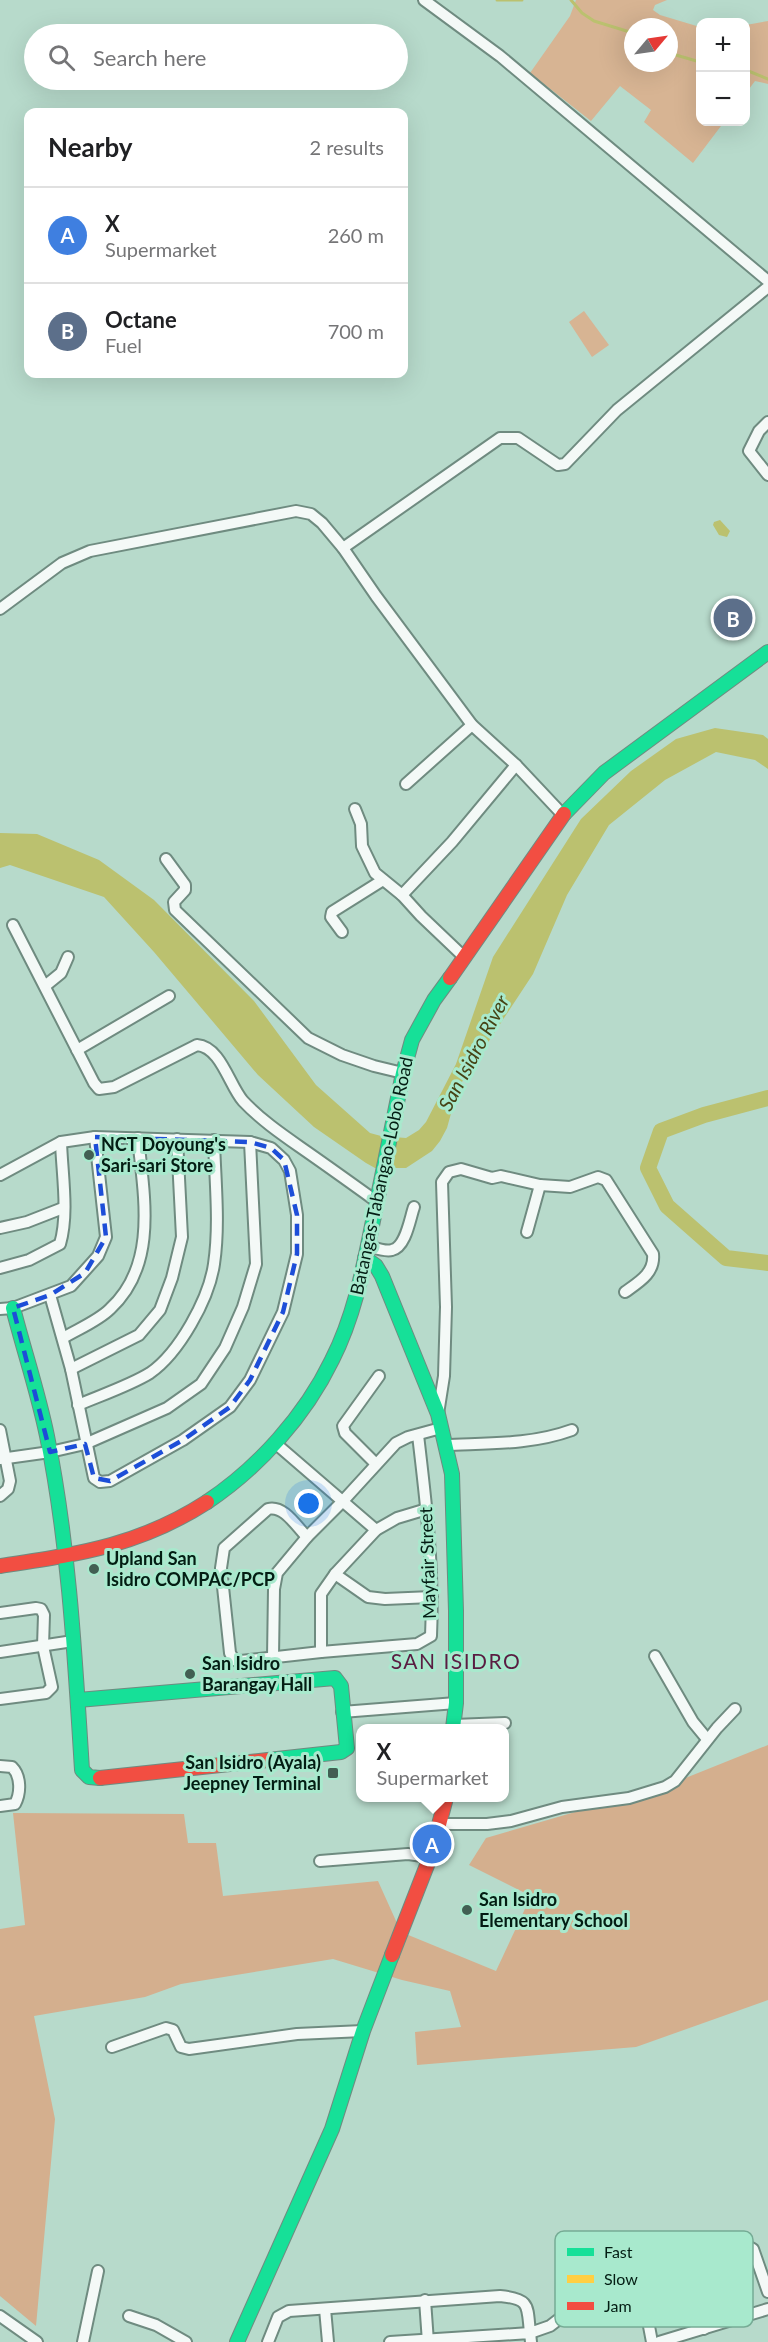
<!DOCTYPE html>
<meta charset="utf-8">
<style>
:root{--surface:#fff;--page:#f2f2f2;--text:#202124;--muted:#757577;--line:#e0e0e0;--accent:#0b8043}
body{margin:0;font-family:Lato,sans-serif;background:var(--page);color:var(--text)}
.controls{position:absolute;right:18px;top:18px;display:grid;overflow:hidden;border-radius:12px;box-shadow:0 6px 24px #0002}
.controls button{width:54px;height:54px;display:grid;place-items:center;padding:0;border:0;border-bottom:2px solid var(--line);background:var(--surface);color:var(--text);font:30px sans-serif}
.compass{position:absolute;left:624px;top:18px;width:54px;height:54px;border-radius:50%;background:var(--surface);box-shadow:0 6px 24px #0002;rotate:61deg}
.you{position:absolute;left:309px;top:1504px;width:21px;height:21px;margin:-15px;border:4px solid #fff;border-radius:50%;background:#1a73e8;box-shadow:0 0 0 9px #1a73e833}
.badge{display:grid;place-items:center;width:39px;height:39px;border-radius:50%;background:var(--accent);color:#fff;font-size:20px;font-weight:700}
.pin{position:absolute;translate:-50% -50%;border:3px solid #fff;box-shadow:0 2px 6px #0006}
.popup{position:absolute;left:356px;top:1724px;width:153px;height:78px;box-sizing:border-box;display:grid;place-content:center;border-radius:12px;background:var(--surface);filter:drop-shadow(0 2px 4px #0005);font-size:20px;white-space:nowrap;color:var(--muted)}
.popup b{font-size:22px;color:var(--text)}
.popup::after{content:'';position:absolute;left:50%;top:100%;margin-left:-12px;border:12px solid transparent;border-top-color:var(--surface)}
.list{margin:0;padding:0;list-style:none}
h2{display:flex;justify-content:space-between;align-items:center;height:78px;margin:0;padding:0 24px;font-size:26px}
h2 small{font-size:20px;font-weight:400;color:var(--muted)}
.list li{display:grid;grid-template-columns:39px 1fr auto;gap:18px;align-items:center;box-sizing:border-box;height:96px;padding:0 24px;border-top:2px solid var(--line)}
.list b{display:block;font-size:22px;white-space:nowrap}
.list p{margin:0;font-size:20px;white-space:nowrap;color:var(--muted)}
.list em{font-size:20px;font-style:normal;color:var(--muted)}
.icon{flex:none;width:33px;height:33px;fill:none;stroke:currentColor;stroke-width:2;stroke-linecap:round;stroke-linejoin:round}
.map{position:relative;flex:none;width:768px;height:2342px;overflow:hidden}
.search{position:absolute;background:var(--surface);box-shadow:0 6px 24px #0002;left:24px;top:24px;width:384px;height:66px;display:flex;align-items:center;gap:15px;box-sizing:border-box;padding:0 21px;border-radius:33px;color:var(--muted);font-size:22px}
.panel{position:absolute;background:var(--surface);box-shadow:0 6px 24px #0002;left:24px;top:108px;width:384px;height:270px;border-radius:12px}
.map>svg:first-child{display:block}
.green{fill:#d7b493;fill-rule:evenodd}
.forest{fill:#d4af8e}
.water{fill:#bbc16f}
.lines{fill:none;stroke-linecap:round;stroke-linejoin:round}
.stream{stroke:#bbc16f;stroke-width:3}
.river{stroke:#bbc16f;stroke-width:16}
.street-casing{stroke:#6f8b80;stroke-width:14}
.fast-casing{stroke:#6f8b80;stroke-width:16}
.jam-casing{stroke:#6f8b80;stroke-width:16}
.street{stroke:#f4f9f7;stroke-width:10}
.fast{stroke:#16e098;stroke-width:14}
.jam{stroke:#f24e42;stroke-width:14}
.marked{fill:none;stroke:#1d4ed8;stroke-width:4.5;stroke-dasharray:12 8;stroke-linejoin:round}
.poi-dot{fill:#425f53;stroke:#a8e9cd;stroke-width:2}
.labels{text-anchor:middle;stroke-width:6;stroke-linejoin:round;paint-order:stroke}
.poi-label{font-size:18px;font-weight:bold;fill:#031d13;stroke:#a8e9cd;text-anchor:start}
.street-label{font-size:18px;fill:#031d13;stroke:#a8e9cd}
.water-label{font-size:20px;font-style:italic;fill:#464315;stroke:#a8e9cd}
.quarter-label{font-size:21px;letter-spacing:1.5px;fill:#5a1d42;stroke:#a8e9cd}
.key{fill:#a8e9cd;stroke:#76ac95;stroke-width:1.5}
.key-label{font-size:16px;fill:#031d13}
</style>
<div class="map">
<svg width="768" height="2342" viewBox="0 0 768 2342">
<rect width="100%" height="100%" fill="#b7dacb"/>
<!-- green -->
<g class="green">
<path d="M 576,0 L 667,0 L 655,5 L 653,10 L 660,15 L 700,27 L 700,122 L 724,122 L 693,163 L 644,122 L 651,110 L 620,86 L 591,121 L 530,73 L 570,16 ZM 633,27 L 669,27 L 669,63 L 633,63 Z"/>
<path d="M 768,21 L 768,84 L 755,81 L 746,93 L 746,25 Z"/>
<path d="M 584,311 L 609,345 L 592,357 L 569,322 Z"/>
</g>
<!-- forest -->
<path class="forest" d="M 768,1745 L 768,2000 L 636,2047 L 417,2065 L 415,2032 L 461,2027 L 450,1991 L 402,1980 L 333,1959 L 181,1984 L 145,1997 L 34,2016 L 55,2119 L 36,2326 L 0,2296 L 0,1929 L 25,1925 L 13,1813 L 184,1814 L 188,1843 L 216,1843 L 223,1896 L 378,1881 L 401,1932 L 496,1971 L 531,1896 L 469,1865 L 486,1838 L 668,1785 Z"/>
<!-- water -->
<g class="water">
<path d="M 720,520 L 730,531 L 727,537 L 719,535 L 713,525 L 714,522 Z"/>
<path d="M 715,728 L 763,735 L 768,739 L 768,769 L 755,760 L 716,752 L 665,780 L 609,825 L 567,895 L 533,974 L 458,1088 L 447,1128 L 440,1141 L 432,1151 L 406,1168 L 375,1168 L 366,1163 L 314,1127 L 258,1075 L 154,952 L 104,897 L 10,865 L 0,868 L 0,833 L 37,834 L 99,860 L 154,900 L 254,1001 L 316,1085 L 370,1133 L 381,1136 L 406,1138 L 419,1130 L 426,1122 L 456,1064 L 493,957 L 581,819 L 631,771 L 676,739 Z"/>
</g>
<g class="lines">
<!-- stream -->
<g class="stream">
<path d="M 497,0 L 522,0"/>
<path d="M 571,0 L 582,13 L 594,21 L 633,33"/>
<path d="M 669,53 L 700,62"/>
<path d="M 746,70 L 768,79"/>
</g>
<!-- river -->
<path class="river" d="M 768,1098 L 704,1115 L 661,1131 L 648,1168 L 667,1206 L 726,1258 L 768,1263"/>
<!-- street casing -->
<g class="street-casing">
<g id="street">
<path d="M 424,0 L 500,56 L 768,281"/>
<path d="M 768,422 L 759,431 L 749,451 L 768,475"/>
<path d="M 343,548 L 500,438 L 518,438 L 558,465 L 565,464 L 617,410 L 768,287"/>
<path d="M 0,609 L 62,563 L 90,551 L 296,511 L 311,514 L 322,523 L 343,548 L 376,596 L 472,725 L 516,765 L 563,815"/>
<path d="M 406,784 L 472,725"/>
<path d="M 355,809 L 361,824 L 362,846 L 375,873 L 402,895 L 421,916 L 463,956"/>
<path d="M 166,859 L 185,885 L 185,890 L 174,902 L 175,910 L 308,1038 L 342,1055 L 374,1066 L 403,1073"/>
<path d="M 402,895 L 452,842 L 516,765"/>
<path d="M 13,925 L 94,1083 L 99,1089 L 114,1087 L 197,1045 C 221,1047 229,1085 243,1101 C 260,1119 280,1133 300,1147 C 326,1165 351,1183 376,1201"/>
<path d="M 342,932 L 331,917 L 332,912 L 383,880"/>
<path d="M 45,986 L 61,973 L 68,957"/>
<path d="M 77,1050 L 169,996"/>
<path d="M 0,1175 L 61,1142 L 95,1137 L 250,1142 L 271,1148 L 284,1160 L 290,1171 L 297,1215 L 297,1254 L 283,1312 L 250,1380 L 230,1407 L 183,1440 L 110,1481 L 100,1482 L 94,1478 L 71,1369 L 50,1295"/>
<path d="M 0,1228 L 27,1222 L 63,1208"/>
<path d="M 527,1232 L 540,1185"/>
<path d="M 368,1246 C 375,1248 385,1252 392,1250 C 406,1247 410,1218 414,1207"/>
<path d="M 0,1268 L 29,1260 L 60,1244 C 69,1213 62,1174 61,1142"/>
<path d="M 0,1309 L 13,1308 L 71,1286 L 98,1256 L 106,1237 L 95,1137"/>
<path d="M 63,1338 C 78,1329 98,1321 110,1309 C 158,1265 144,1196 138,1138"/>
<path d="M 71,1369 L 139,1335 L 160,1310 L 172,1278 L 182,1237 L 177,1139"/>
<path d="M 78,1405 C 99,1396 131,1385 150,1373 C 179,1353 209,1299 214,1264 C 220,1224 215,1180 214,1140"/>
<path d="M 438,1414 L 444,1376 L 446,1307 L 442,1182 L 449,1172 L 461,1169 L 492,1178 L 501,1176 L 540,1185 L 570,1187 L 598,1177 L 606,1180 L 653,1254 C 655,1273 639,1282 625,1292"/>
<path d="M 0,1430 L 10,1481 L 8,1489 L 0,1496"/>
<path d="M 275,1443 L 376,1530"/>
<path d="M 445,1445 C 488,1443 531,1445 572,1430"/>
<path d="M 0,1459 L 50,1452 L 85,1444 L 167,1408 L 201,1384 L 225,1348 L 243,1307 L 256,1264 L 250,1142"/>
<path d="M 376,1464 L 345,1433 L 343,1426 L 379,1376"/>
<path d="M 307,1537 C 296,1526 284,1505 268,1509 L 224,1548 L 221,1568 L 230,1653 L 234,1660 L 241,1661 L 321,1652 L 417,1644 L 431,1636 C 434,1568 426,1502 418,1435"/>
<path d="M 335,1574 L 368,1597 L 385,1599 L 432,1597"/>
<path d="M 0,1613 L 36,1608 L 41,1609 L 44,1615 L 43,1646 L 52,1687 L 46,1693 L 0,1699"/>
<path d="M 0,1652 L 73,1641"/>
<path d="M 321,1652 L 321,1594 L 335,1574 L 376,1530 L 397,1518 L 427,1509"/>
<path d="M 655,1656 L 693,1722 L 707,1739"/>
<path d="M 273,1657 L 274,1589 L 277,1573 L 307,1537 L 342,1502 L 396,1443 L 408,1437 L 441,1428"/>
<path d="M 342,1712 L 456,1703"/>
<path d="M 454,1725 L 505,1723"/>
<path d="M 0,1766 L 12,1767 C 21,1776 21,1793 15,1804 L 0,1806"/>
<path d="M 440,1824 L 487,1824 L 511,1821 L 562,1807 L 629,1798 L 665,1787 L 675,1781 L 717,1728 L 735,1709"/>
<path d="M 320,1861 L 408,1854 L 430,1857"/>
<path d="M 112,2047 L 166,2028 L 173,2030 L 181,2047 L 189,2049 L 297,2034 L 363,2031"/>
<path d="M 425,2300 L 428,2342"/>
<path d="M 325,2309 L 328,2342"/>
<path d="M 0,2316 L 37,2342"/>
<path d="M 129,2316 L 156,2325 L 186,2342"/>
<path d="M 739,2317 L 721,2260 L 720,2253 L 723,2250 L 744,2244 L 753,2249 L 768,2292"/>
<path d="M 83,2342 L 98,2271"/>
<path d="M 268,2342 L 278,2317 L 289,2311 L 500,2296 C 531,2299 527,2306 530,2333 L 550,2326 L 563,2316 L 573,2298 L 591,2287 L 631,2279"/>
<path d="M 390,2342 L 530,2333 L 531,2342"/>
<path d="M 652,2342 L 648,2321 L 652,2313 L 681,2287 L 686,2286 L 691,2292 L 704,2329"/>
<path d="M 659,2342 L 768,2309"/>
</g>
</g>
<!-- fast casing -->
<g class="fast-casing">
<g id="fast">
<path d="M 564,814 L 604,773 L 768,652"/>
<path d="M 365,1258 L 376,1266 L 382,1276 L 438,1414 L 452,1474 L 456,1611 L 456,1703 L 453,1728"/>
<path d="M 13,1308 C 24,1351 38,1392 47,1436 C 69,1545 75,1658 82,1770 L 89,1777 L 100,1778"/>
<path d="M 207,1502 C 258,1468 305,1416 332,1360 C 355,1315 364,1265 374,1216 C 384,1168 393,1121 403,1073 L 412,1040 L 434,1000 L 450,978"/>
<path d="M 78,1700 L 335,1678 L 341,1686 L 347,1748 L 341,1752 L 268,1760"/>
<path d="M 237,2342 L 332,2129 L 363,2031 L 392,1955"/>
</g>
</g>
<!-- jam casing -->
<g class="jam-casing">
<g id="jam">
<path d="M 450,978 L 564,814"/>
<path d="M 0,1566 C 78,1554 139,1546 207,1502"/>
<path d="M 100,1778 L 268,1760"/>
<path d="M 392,1955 L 431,1855 L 446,1798"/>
</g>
</g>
<!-- street -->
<use href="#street" class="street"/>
<!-- fast -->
<use href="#fast" class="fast"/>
<!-- jam -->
<use href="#jam" class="jam"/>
</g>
<!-- marked area -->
<path class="marked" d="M 95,1137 L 250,1142 L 271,1148 L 284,1160 L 297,1215 L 297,1254 L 283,1312 L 250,1380 L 230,1407 L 183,1440 L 110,1481 L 94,1478 L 85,1444 L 50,1452 L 13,1308 L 50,1295 L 85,1273 L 106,1237 Z"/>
<!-- markers -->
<g class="poi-dot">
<circle cx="89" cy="1155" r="6"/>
<circle cx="94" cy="1569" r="6"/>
<circle cx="190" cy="1674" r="6"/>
<rect x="327" y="1767" width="12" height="12" rx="3"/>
<circle cx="467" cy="1910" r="6"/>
</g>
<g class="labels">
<!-- poi labels -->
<g class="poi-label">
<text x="101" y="1151">NCT Doyoung's<tspan x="101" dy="21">Sari-sari Store</tspan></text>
<text x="106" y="1565">Upland San<tspan x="106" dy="21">Isidro COMPAC/PCP</tspan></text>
<text x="202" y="1670">San Isidro<tspan x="202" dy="21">Barangay Hall</tspan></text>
<text x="321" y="1769" text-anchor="end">San Isidro (Ayala)<tspan x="321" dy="21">Jeepney Terminal</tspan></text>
<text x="479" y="1906">San Isidro<tspan x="479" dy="21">Elementary School</tspan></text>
</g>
<!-- street labels -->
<g class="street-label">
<text transform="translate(382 1176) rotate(-78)" y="6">Batangas-Tabangao-Lobo Road</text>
<text transform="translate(428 1563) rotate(-92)" y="6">Mayfair Street</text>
</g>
<!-- water labels -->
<g class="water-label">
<text transform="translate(474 1053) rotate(-62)" y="7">San Isidro River</text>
</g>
<!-- quarter labels -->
<g class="quarter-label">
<text x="456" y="1669">SAN ISIDRO</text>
</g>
</g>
<!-- legend -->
<rect x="555" y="2231" width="198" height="96" rx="9" class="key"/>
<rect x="567" y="2248" width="27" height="8" fill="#16e098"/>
<rect x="567" y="2275" width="27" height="8" fill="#ffcf43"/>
<rect x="567" y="2302" width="27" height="8" fill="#f24e42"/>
<g class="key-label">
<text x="604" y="2258">Fast</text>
<text x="604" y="2285">Slow</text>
<text x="604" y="2312">Jam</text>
</g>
</svg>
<div class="controls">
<button>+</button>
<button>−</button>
</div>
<svg class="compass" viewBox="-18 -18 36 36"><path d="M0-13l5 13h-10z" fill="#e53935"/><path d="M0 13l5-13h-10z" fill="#757577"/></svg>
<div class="you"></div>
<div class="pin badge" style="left:432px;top:1844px;background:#3f7fe0">A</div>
<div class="popup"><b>X</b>Supermarket</div>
<div class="pin badge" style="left:733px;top:618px;background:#5c6f8a">B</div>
<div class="search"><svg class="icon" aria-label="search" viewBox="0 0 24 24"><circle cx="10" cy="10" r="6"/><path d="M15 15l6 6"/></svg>Search here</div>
<section class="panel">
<h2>Nearby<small>2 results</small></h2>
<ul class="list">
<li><span class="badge" style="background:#3f7fe0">A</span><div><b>X</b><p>Supermarket</p></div><em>260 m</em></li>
<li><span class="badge" style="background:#5c6f8a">B</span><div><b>Octane</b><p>Fuel</p></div><em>700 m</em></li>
</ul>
</section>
</div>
